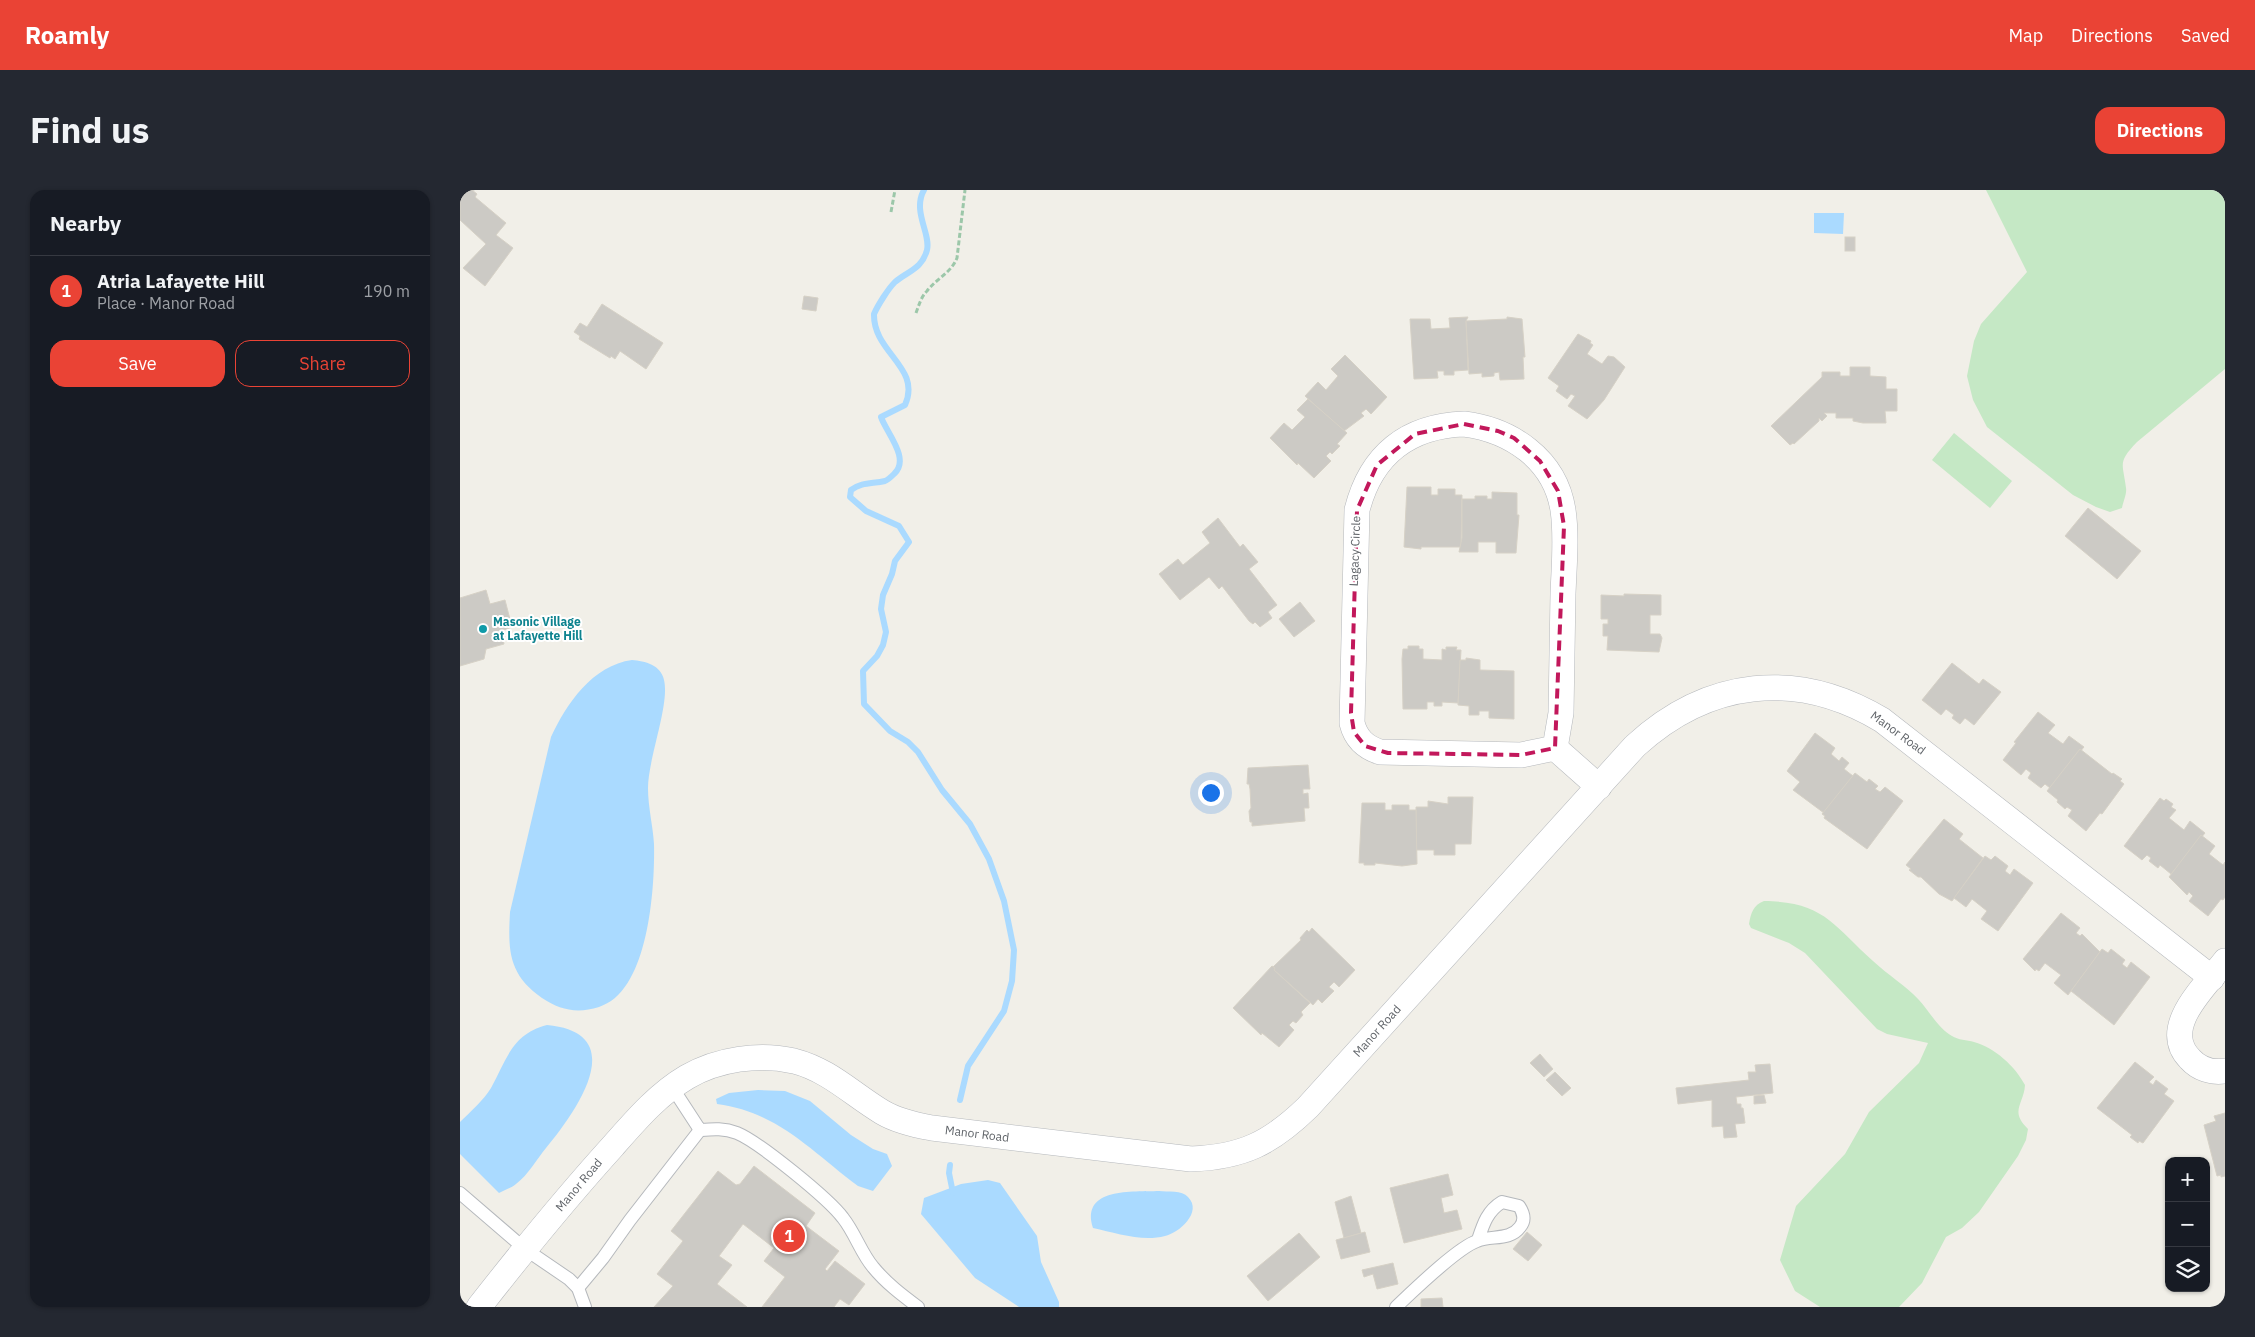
<!DOCTYPE html>
<meta charset="utf-8">
<style>
:root{--surface:#171b24;--page:#242831;--text:#f1f3f6;--muted:#9ea1a6;--line:#363941;--accent:#ea4335}
body{margin:0;font-family:"IBM Plex Sans",sans-serif;background:var(--page);color:var(--text)}
.controls{position:absolute;right:15px;bottom:15px;display:grid;overflow:hidden;border-radius:10px;box-shadow:0 1px 4px #0004}
.controls button{width:45px;height:45px;display:grid;place-items:center;padding:0;border:0;border-bottom:1px solid var(--line);background:var(--surface);color:var(--text);font:25px sans-serif}
.you{position:absolute;left:750px;top:602px;width:18px;height:18px;margin:-12px;border:4px solid #fff;border-radius:50%;background:#1a73e8;box-shadow:0 0 0 8px #1a73e833}
.badge{display:grid;place-items:center;width:32px;height:32px;border-radius:50%;background:var(--accent);color:#fff;font-size:16px;font-weight:700}
.pin{position:absolute;translate:-50% -50%;border:2px solid #fff;box-shadow:0 1px 5px #0006}
.list{margin:0;padding:0;list-style:none}
h2{display:flex;justify-content:space-between;align-items:center;height:65px;margin:0;padding:0 20px;font-size:21px}
h2 small{font-size:16px;font-weight:400;color:var(--muted)}
.list li{display:grid;grid-template-columns:32px 1fr auto;gap:15px;align-items:center;box-sizing:border-box;height:70px;padding:0 20px;border-top:1px solid var(--line)}
.list b{display:block;font-size:19px;white-space:nowrap}
.list p{margin:0;font-size:16px;white-space:nowrap;color:var(--muted)}
.list em{font-size:16px;font-style:normal;color:var(--muted)}
.actions{display:flex;gap:10px;padding:15px 20px}
.actions a{flex:1;padding:11px 0;border:1px solid var(--accent);border-radius:15px;text-align:center;font-size:18px;color:var(--accent)}
.actions .main{background:var(--accent);color:#fff}
.icon{flex:none;width:28px;height:28px;fill:none;stroke:currentColor;stroke-width:2;stroke-linecap:round;stroke-linejoin:round}
.map{position:relative;flex:none;width:1765px;height:1117px;overflow:hidden;border-radius:15px}
header{display:flex;align-items:center;gap:30px;box-sizing:border-box;height:70px;padding:0 25px;background:var(--accent);color:#fff}
header strong{font-size:24px}
nav{display:flex;gap:28px;margin-inline-start:auto;font-size:18px}
.intro{display:flex;align-items:center;justify-content:space-between;box-sizing:border-box;height:120px;padding:0 30px}
h1{margin:0;font-size:35px}
.button{padding:12px 22px;border-radius:15px;background:var(--accent);color:#fff;font-size:18px;font-weight:700}
main{display:flex;gap:30px;padding:0 30px}
aside{flex:1;background:var(--surface);border-radius:15px;box-shadow:0 1px 4px #0004}
.map>svg:first-child{display:block}
.green{fill:#c5e8c5}
.water{fill:#aadaff}
.lines{fill:none;stroke-linecap:round;stroke-linejoin:round}
.stream{stroke:#aadaff;stroke-width:6}
.building{fill:#cccac5;stroke:#d6d1c6}
.lane-casing{stroke:#b5b8bc;stroke-width:14}
.street-casing{stroke:#b5b8bc;stroke-width:26}
.path{stroke:#9cc7a9;stroke-width:3;stroke-dasharray:5 2.5;stroke-linecap:butt}
.lane{stroke:#fff;stroke-width:12}
.street{stroke:#fff;stroke-width:25}
.marked{fill:none;stroke:#c2185b;stroke-width:4;stroke-dasharray:10 6;stroke-linejoin:round}
.culture-dot{fill:#0f9aa8;stroke:#fff;stroke-width:2}
.labels{text-anchor:middle;stroke-width:4;stroke-linejoin:round;paint-order:stroke}
.street-label{font-size:12px;fill:#5f6368;stroke:#fff}
.culture-label{font-size:12px;font-weight:bold;fill:#0d838f;stroke:#fff;text-anchor:start}
</style>
<header>
<strong>Roamly</strong>
<nav><a>Map</a><a>Directions</a><a>Saved</a></nav>
</header>
<div class="intro"><h1>Find us</h1><a class="button">Directions</a></div>
<main>
<aside>
<h2>Nearby<small></small></h2>
<ul class="list">
<li><span class="badge">1</span><div><b>Atria Lafayette Hill</b><p>Place · Manor Road</p></div><em>190 m</em></li>
</ul>
<div class="actions"><a class="main">Save</a><a>Share</a></div>
</aside>
<div class="map">
<svg width="1765" height="1117" viewBox="0 0 1765 1117">
<rect width="100%" height="100%" fill="#f1efe8"/>
<!-- green -->
<g class="green">
<path d="M 1526,0 L 1765,0 L 1765,179 L 1677,252 C 1657,273 1663,273 1666,298 C 1667,304 1663,312 1662,318 L 1650,322 L 1636,317 L 1613,305 L 1527,237 L 1513,210 L 1507,186 L 1514,151 L 1521,134 L 1567,82 Z"/>
<path d="M 1494,243 L 1552,291 L 1530,318 L 1472,270 Z"/>
<path d="M 1304,711 C 1364,712 1372,734 1413,771 C 1428,785 1445,795 1459,810 C 1469,821 1479,839 1492,846 C 1498,850 1507,850 1514,852 C 1535,858 1555,876 1565,895 C 1564,914 1549,921 1568,939 L 1566,950 L 1558,966 L 1519,1022 L 1502,1038 L 1486,1047 L 1462,1093 L 1439,1117 L 1360,1117 L 1335,1101 L 1320,1070 L 1336,1016 L 1385,964 L 1409,922 L 1459,873 L 1468,853 L 1427,844 L 1417,839 L 1345,763 L 1329,753 L 1291,738 L 1289,734 C 1291,723 1293,715 1304,711 Z"/>
</g>
<!-- water -->
<g class="water">
<path d="M 1354,23 L 1384,23 L 1383,44 L 1354,43 Z"/>
<path d="M 172,470 C 185,471 201,475 204,490 C 210,514 188,569 188,598 C 188,617 193,636 194,654 C 195,697 189,802 139,817 C 117,824 100,820 82,808 C 48,784 48,760 50,722 L 91,547 C 106,514 133,475 172,470 Z"/>
<path d="M 87,835 C 173,843 115,923 86,958 C 77,969 68,985 56,994 C 51,998 45,1000 39,1003 L 0,964 L 0,932 C 11,921 23,911 31,898 C 47,869 52,844 87,835 Z"/>
<path d="M 298,900 L 325,901 L 350,911 L 391,945 L 413,959 L 427,964 L 432,976 L 413,1001 L 398,996 C 351,961 318,922 257,914 L 256,909 L 269,903 Z"/>
<path d="M 528,990 L 540,993 L 577,1046 L 581,1072 L 599,1112 L 599,1117 L 559,1117 L 547,1109 L 515,1088 L 461,1024 L 464,1008 L 501,994 Z"/>
<path d="M 699,1001 C 708,1002 722,1000 728,1007 C 743,1022 719,1043 705,1046 C 682,1052 656,1043 633,1038 C 620,997 673,1002 699,1001 Z"/>
</g>
<g class="lines">
<!-- stream -->
<g class="stream">
<path d="M 464,0 C 452,21 471,44 467,60 C 462,79 448,81 435,92 C 428,99 418,115 414,124 C 413,163 462,177 445,215 L 421,227 C 426,242 451,269 434,284 C 431,287 428,290 425,291 C 412,294 402,292 391,300 L 390,307 L 406,321 L 439,336 L 449,352 L 435,371 L 432,384 L 423,405 L 421,419 L 426,442 L 423,455 L 417,466 L 403,481 L 404,514 L 430,541 L 448,552 L 458,562 L 482,600 L 510,634 L 529,669 L 544,711 L 554,760 L 552,791 L 544,821 L 508,876 L 500,910"/>
<path d="M 490,975 L 489,983 L 493,1003"/>
</g>
</g>
<!-- building -->
<g class="building">
<path d="M 0,0 L 12,0 L 17,4 L 15,7 L 46,33 L 36,45 L 53,58 L 25,96 L 3,78 L 26,54 L 0,30 Z"/>
<rect x="1385" y="47" width="10" height="14"/>
<path d="M 344,106 L 358,108 L 356,121 L 342,119 Z"/>
<path d="M 142,114 L 203,153 L 186,179 L 160,161 L 155,169 L 151,166 L 150,168 L 119,149 L 120,146 L 114,142 L 120,133 L 127,137 Z"/>
<path d="M 1008,127 L 1006,131 L 1008,180 L 994,181 L 994,185 L 984,185 L 984,181 L 977,181 L 978,188 L 954,189 L 950,129 L 970,129 L 971,139 L 990,138 L 989,128 Z"/>
<path d="M 1047,127 L 1062,129 L 1065,167 L 1063,167 L 1064,189 L 1040,190 L 1039,182 L 1034,183 L 1034,186 L 1022,187 L 1022,183 L 1009,184 L 1006,131 L 1047,129 Z"/>
<path d="M 1118,144 L 1131,151 L 1130,153 L 1133,155 L 1127,164 L 1142,174 L 1148,166 L 1154,167 L 1165,177 L 1144,210 L 1127,229 L 1108,216 L 1115,206 L 1111,204 L 1107,209 L 1096,201 L 1099,196 L 1088,188 Z"/>
<path d="M 885,165 L 927,207 L 911,224 L 906,219 L 901,223 L 904,226 L 884,241 L 845,206 L 858,192 L 866,200 L 878,186 L 871,179 Z"/>
<path d="M 1390,177 L 1410,177 L 1410,186 L 1426,187 L 1426,199 L 1437,199 L 1437,221 L 1425,221 L 1426,233 L 1403,233 L 1393,231 L 1393,228 L 1376,228 L 1376,223 L 1364,223 L 1367,226 L 1362,231 L 1359,228 L 1359,231 L 1334,254 L 1333,253 L 1330,255 L 1311,236 L 1362,187 L 1362,182 L 1380,182 L 1380,186 L 1390,186 Z"/>
<path d="M 848,209 L 887,243 L 877,254 L 880,256 L 872,264 L 870,262 L 866,266 L 871,271 L 854,288 L 838,273 L 837,275 L 810,248 L 824,233 L 832,240 L 845,227 L 837,220 Z"/>
<path d="M 947,297 L 971,297 L 971,305 L 978,305 L 978,299 L 995,299 L 995,305 L 1002,305 L 1001,357 L 961,357 L 961,359 L 944,357 Z"/>
<path d="M 1032,302 L 1057,303 L 1057,325 L 1059,325 L 1056,363 L 1036,363 L 1036,352 L 1018,352 L 1018,362 L 999,362 L 1002,348 L 1002,309 L 1015,309 L 1015,306 L 1027,306 L 1027,309 L 1032,309 Z"/>
<path d="M 1628,318 L 1681,361 L 1657,389 L 1605,346 Z"/>
<path d="M 758,328 L 780,357 L 783,354 L 798,372 L 789,379 L 817,415 L 808,422 L 812,428 L 800,437 L 795,432 L 793,434 L 789,431 L 762,396 L 759,399 L 749,387 L 720,410 L 699,384 L 718,369 L 723,375 L 750,353 L 742,342 Z"/>
<path d="M 26,400 L 30,414 L 45,410 L 52,437 L 41,441 L 44,454 L 26,459 L 24,469 L 0,476 L 0,408 Z"/>
<path d="M 1164,404 L 1201,405 L 1201,425 L 1190,425 L 1190,444 L 1200,444 L 1202,448 L 1199,462 L 1147,460 L 1148,446 L 1143,446 L 1143,434 L 1148,434 L 1148,429 L 1141,429 L 1141,405 L 1164,406 Z"/>
<path d="M 840,412 L 855,431 L 834,447 L 819,429 Z"/>
<path d="M 948,456 L 959,456 L 959,459 L 963,459 L 963,469 L 982,470 L 982,459 L 986,460 L 986,457 L 997,457 L 996,460 L 1001,460 L 998,513 L 982,512 L 982,516 L 974,516 L 974,512 L 967,512 L 967,519 L 943,519 L 942,469 L 943,459 L 948,459 Z"/>
<path d="M 1006,468 L 1020,470 L 1020,480 L 1054,481 L 1054,529 L 1029,528 L 1029,521 L 1019,521 L 1019,525 L 1009,525 L 1009,516 L 998,515 L 1000,470 L 1006,470 Z"/>
<path d="M 1492,473 L 1519,494 L 1523,489 L 1541,502 L 1514,535 L 1505,528 L 1500,534 L 1492,528 L 1494,525 L 1486,519 L 1481,525 L 1462,510 Z"/>
<path d="M 1578,522 L 1595,535 L 1588,543 L 1603,554 L 1609,546 L 1624,557 L 1590,598 L 1585,594 L 1581,598 L 1568,588 L 1571,583 L 1566,579 L 1561,585 L 1543,570 L 1556,553 L 1554,552 Z"/>
<path d="M 1355,543 L 1375,558 L 1371,564 L 1379,571 L 1382,567 L 1389,573 L 1384,579 L 1393,586 L 1364,623 L 1333,600 L 1340,592 L 1327,581 Z"/>
<path d="M 1620,559 L 1652,584 L 1653,583 L 1662,589 L 1660,591 L 1664,594 L 1642,624 L 1640,623 L 1626,641 L 1608,626 L 1612,620 L 1607,617 L 1605,619 L 1597,612 L 1598,610 L 1587,601 Z"/>
<path d="M 848,575 L 850,599 L 843,599 L 843,604 L 848,603 L 849,618 L 844,618 L 845,631 L 792,636 L 792,632 L 790,632 L 789,621 L 791,618 L 790,599 L 789,594 L 787,594 L 788,578 Z"/>
<path d="M 1395,583 L 1407,592 L 1409,589 L 1418,596 L 1415,599 L 1420,602 L 1425,597 L 1443,611 L 1407,659 L 1364,628 L 1365,626 L 1362,624 Z"/>
<path d="M 988,607 L 1013,607 L 1011,654 L 995,654 L 995,665 L 974,665 L 974,660 L 956,660 L 956,617 L 968,617 L 968,611 L 988,614 Z"/>
<path d="M 1700,608 L 1704,611 L 1706,609 L 1713,614 L 1711,617 L 1716,620 L 1709,628 L 1724,640 L 1730,631 L 1745,643 L 1711,684 L 1700,675 L 1698,678 L 1689,671 L 1691,668 L 1687,665 L 1682,670 L 1664,656 Z"/>
<path d="M 902,613 L 925,613 L 925,620 L 932,620 L 932,615 L 949,615 L 949,620 L 956,620 L 957,674 L 942,676 L 915,673 L 915,675 L 904,675 L 904,673 L 899,673 Z"/>
<path d="M 1484,629 L 1503,644 L 1499,649 L 1523,668 L 1492,711 L 1479,704 L 1461,687 L 1458,687 L 1449,680 L 1451,679 L 1446,675 Z"/>
<path d="M 1741,645 L 1755,656 L 1749,664 L 1763,675 L 1765,672 L 1765,707 L 1763,710 L 1761,709 L 1748,726 L 1729,711 L 1733,706 L 1729,702 L 1727,705 L 1709,687 Z"/>
<path d="M 1525,666 L 1531,670 L 1535,666 L 1548,676 L 1545,681 L 1550,685 L 1554,679 L 1573,693 L 1538,741 L 1521,729 L 1527,721 L 1512,709 L 1506,717 L 1494,708 Z"/>
<path d="M 1601,723 L 1620,738 L 1616,743 L 1620,746 L 1622,744 L 1640,762 L 1608,805 L 1594,793 L 1601,785 L 1585,773 L 1579,781 L 1576,779 L 1575,781 L 1563,769 Z"/>
<path d="M 852,738 L 895,780 L 879,797 L 874,792 L 869,797 L 874,801 L 862,813 L 858,809 L 853,815 L 814,780 L 813,777 L 841,750 L 840,748 L 847,740 L 849,742 Z"/>
<path d="M 1642,759 L 1648,763 L 1651,759 L 1665,770 L 1662,774 L 1667,778 L 1671,772 L 1690,787 L 1654,835 L 1611,801 Z"/>
<path d="M 812,776 L 815,778 L 814,780 L 850,813 L 841,822 L 843,825 L 836,833 L 833,831 L 829,835 L 834,840 L 819,857 L 802,843 L 801,845 L 773,818 Z"/>
<path d="M 1080,864 L 1093,879 L 1084,887 L 1070,873 Z"/>
<path d="M 1675,872 L 1694,887 L 1689,892 L 1693,895 L 1696,890 L 1708,899 L 1704,904 L 1714,911 L 1683,953 L 1679,951 L 1678,953 L 1670,947 L 1672,945 L 1637,918 Z"/>
<path d="M 1310,874 L 1313,903 L 1276,907 L 1277,914 L 1281,914 L 1281,918 L 1283,918 L 1285,933 L 1275,934 L 1277,947 L 1264,948 L 1263,936 L 1252,937 L 1252,910 L 1218,914 L 1216,898 L 1289,890 L 1288,882 L 1296,882 L 1295,875 Z"/>
<path d="M 1095,882 L 1111,898 L 1102,906 L 1086,890 Z"/>
<path d="M 1304,905 L 1306,913 L 1294,914 L 1294,906 Z"/>
<path d="M 1765,923 L 1765,986 L 1761,987 L 1761,985 L 1757,986 L 1744,935 L 1756,931 L 1754,926 Z"/>
<path d="M 294,976 L 355,1023 L 346,1036 L 379,1061 L 365,1079 L 367,1081 L 375,1071 L 405,1094 L 389,1115 L 380,1109 L 374,1117 L 302,1117 L 325,1087 L 304,1071 L 314,1058 L 283,1034 L 259,1066 L 272,1075 L 257,1094 L 287,1117 L 194,1117 L 213,1096 L 197,1084 L 223,1051 L 211,1041 L 258,981 L 276,995 L 280,994 Z"/>
<path d="M 988,984 L 993,1005 L 981,1008 L 984,1023 L 997,1020 L 1002,1039 L 944,1053 L 930,998 Z"/>
<path d="M 891,1006 L 901,1043 L 884,1048 L 875,1012 Z"/>
<path d="M 905,1042 L 910,1062 L 881,1069 L 876,1050 Z"/>
<path d="M 1067,1042 L 1082,1055 L 1068,1071 L 1053,1059 Z"/>
<path d="M 839,1043 L 860,1067 L 808,1111 L 787,1086 Z"/>
<path d="M 933,1073 L 938,1094 L 917,1099 L 913,1084 L 904,1087 L 902,1080 Z"/>
<path d="M 982,1108 L 983,1117 L 961,1117 L 961,1109 Z"/>
</g>
<g class="lines">
<!-- lane casing -->
<g class="lane-casing">
<g id="lane">
<path d="M 212,897 L 240,940 C 253,939 264,938 277,943 C 299,952 369,1009 383,1028 C 395,1043 401,1063 413,1077 C 426,1093 442,1105 458,1117"/>
<path d="M 0,1003 L 65,1059 L 109,1089 L 118,1098 L 125,1117"/>
<path d="M 118,1098 L 143,1068 L 170,1030 L 240,940"/>
<path d="M 936,1117 C 953,1101 997,1058 1017,1051 C 1031,1045 1050,1051 1060,1037 C 1066,1030 1063,1022 1059,1016 L 1042,1012 C 1027,1021 1023,1035 1018,1050"/>
</g>
</g>
<!-- street casing -->
<g class="street-casing">
<g id="street">
<path d="M 1004,234 C 1051,240 1095,269 1103,320 C 1107,347 1104,376 1103,404 C 1102,444 1102,483 1101,523 L 1095,558 L 1061,565 L 920,562 C 905,557 896,549 892,533 L 897,320 C 911,265 947,236 1004,234 Z"/>
<path d="M 1095,558 L 1139,597"/>
<path d="M 1765,771 C 1746,796 1699,837 1730,869 C 1739,879 1752,883 1765,881"/>
<path d="M 19,1117 C 62,1062 106,1008 153,956 C 175,931 198,904 227,887 C 258,869 299,863 334,871 C 369,880 392,904 422,922 C 437,931 455,935 472,938 L 731,969 C 783,967 811,953 848,917 L 1175,556 C 1248,489 1337,479 1422,530 L 1752,788"/>
</g>
</g>
<!-- path -->
<g class="path">
<path d="M 431,22 L 435,0"/>
<path d="M 456,123 C 459,115 461,107 467,101 C 477,88 491,83 497,68 L 505,0"/>
</g>
<!-- lane -->
<use href="#lane" class="lane"/>
<!-- street -->
<use href="#street" class="street"/>
</g>
<!-- marked area -->
<path class="marked" d="M 1004,234 L 1038,241 L 1054,248 L 1080,271 L 1098,301 L 1104,336 L 1095,558 L 1061,565 L 928,563 L 905,556 L 894,542 L 891,523 L 897,320 L 917,275 L 955,244 Z"/>
<!-- markers -->
<circle class="culture-dot" cx="23" cy="439" r="5"/>
<g class="labels">
<!-- street labels -->
<g class="street-label">
<text transform="translate(895 361) rotate(-88)" y="4">Lagacy Circle</text>
<text transform="translate(1438 543) rotate(36)" y="4">Manor Road</text>
<text transform="translate(917 841) rotate(-48)" y="4">Manor Road</text>
<text transform="translate(517 944) rotate(7)" y="4">Manor Road</text>
<text transform="translate(119 995) rotate(-50)" y="4">Manor Road</text>
</g>
<!-- culture labels -->
<g class="culture-label">
<text x="33" y="436">Masonic Village<tspan x="33" dy="14">at Lafayette Hill</tspan></text>
</g>
</g>
</svg>
<div class="controls">
<button>+</button>
<button>−</button>
<button><svg class="icon" aria-label="layers" viewBox="0 0 24 24"><path d="M12 4l9 5-9 5-9-5zM3 14l9 5 9-5"/></svg></button>
</div>
<div class="you"></div>
<div class="pin badge" style="left:329px;top:1046px">1</div>
</div>
</main>
